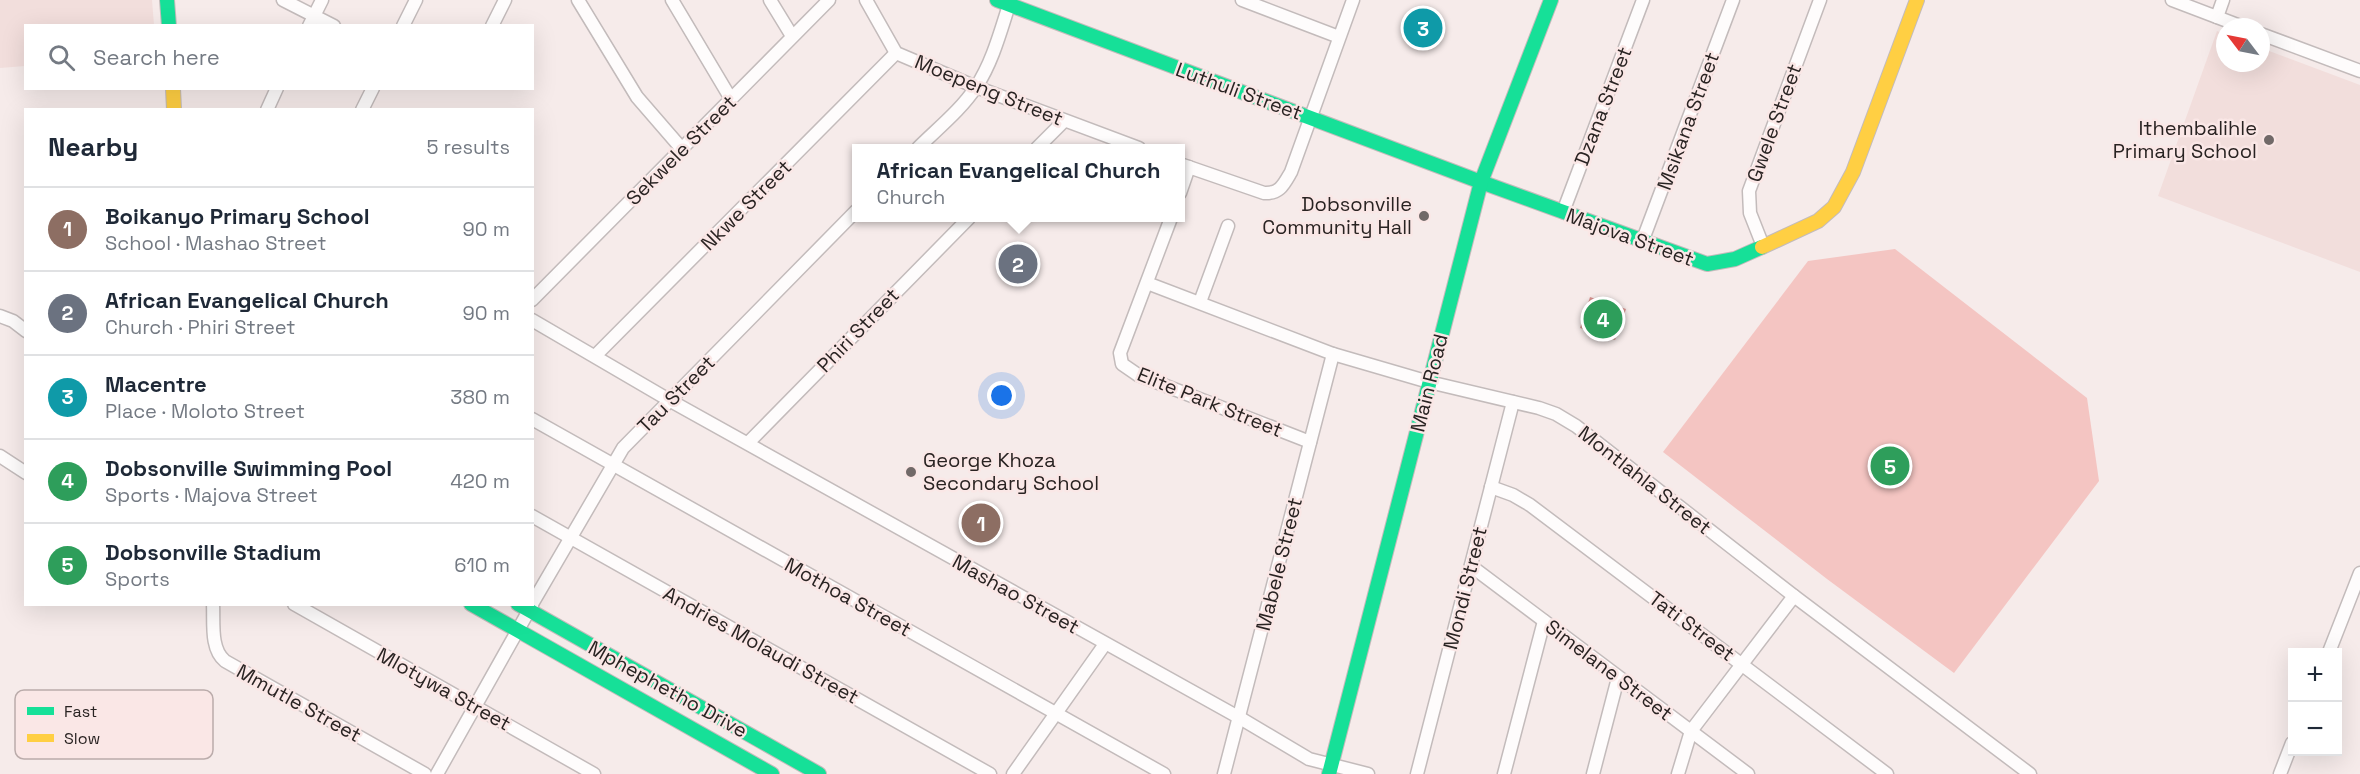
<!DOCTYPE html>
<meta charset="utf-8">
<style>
:root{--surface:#fff;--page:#f2f2f3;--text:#1f2937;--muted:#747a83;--line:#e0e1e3;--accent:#716968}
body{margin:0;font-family:"Space Grotesk",sans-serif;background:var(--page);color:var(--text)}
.controls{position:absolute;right:18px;bottom:18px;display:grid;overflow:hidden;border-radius:0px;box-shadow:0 6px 24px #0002}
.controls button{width:54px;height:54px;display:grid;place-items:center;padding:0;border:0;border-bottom:2px solid var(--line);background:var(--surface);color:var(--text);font:30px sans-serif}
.compass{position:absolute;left:2216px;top:18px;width:54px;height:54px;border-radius:50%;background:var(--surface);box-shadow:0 6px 24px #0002;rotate:302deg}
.you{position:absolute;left:1002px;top:396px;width:21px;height:21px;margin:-15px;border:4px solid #fff;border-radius:50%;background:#1a73e8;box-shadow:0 0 0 9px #1a73e833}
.badge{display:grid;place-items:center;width:39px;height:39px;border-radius:50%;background:var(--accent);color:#fff;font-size:20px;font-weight:700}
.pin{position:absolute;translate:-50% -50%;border:3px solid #fff;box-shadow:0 2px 6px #0006}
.popup{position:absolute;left:852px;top:144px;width:333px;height:78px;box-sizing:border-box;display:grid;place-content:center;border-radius:0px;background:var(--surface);filter:drop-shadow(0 2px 4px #0005);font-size:20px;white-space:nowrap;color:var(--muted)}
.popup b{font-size:22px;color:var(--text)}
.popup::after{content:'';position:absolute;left:50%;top:100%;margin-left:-12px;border:12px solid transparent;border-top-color:var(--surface)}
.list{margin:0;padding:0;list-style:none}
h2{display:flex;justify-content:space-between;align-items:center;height:78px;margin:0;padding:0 24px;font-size:26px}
h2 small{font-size:20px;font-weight:400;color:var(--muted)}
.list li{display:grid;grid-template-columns:39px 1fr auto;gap:18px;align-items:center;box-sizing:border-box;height:84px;padding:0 24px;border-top:2px solid var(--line)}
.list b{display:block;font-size:22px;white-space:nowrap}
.list p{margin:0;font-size:20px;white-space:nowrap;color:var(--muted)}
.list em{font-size:20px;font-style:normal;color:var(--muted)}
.icon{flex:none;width:33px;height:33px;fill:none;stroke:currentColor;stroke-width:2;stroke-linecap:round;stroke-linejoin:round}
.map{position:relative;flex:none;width:2360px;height:774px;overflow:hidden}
.search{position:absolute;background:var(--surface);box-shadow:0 6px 24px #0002;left:24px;top:24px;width:510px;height:66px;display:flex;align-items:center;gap:15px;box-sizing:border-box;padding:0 21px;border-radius:0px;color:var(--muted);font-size:22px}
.panel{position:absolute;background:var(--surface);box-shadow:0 6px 24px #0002;left:24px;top:108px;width:510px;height:498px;border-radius:0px}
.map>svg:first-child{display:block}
.built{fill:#f2dedc}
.green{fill:#f4c5c2}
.water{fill:#db9390}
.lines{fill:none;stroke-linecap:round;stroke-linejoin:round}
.street-casing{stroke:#c3bbbb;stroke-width:15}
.fast-casing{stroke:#c3bbbb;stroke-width:16}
.slow-casing{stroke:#c3bbbb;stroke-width:16}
.street{stroke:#fefcfc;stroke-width:12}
.fast{stroke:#16e098;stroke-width:14}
.slow{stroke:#ffcf43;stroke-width:14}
.poi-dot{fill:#716968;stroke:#fae7e6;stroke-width:2}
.labels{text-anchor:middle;stroke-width:5;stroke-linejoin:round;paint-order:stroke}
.street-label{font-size:20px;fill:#292322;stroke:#fae7e6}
.poi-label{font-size:20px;fill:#292322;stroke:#fae7e6;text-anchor:end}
.key{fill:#fae7e6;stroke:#bbacab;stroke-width:1.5}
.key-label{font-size:16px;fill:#292322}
</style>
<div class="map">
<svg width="2360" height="774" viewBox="0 0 2360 774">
<rect width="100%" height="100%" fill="#f6ebea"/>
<!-- built -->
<g class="built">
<path d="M 0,0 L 152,0 L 154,25 L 26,26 L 25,66 L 0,68 Z"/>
<path d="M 2217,31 L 2225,34 L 2225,63 L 2261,63 L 2261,48 L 2360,85 L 2360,272 L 2158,196 Z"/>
</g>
<!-- green -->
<path class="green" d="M 1895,249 L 2087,398 L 2099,481 L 1954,673 L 1827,579 L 1663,452 L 1808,261 Z"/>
<!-- water -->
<path class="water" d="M 1590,297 L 1626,309 L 1615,340 L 1580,328 Z"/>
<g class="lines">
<!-- street casing -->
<g class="street-casing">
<g id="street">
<path d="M 283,0 L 334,26"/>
<path d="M 578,0 L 637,97 L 682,149"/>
<path d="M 672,0 L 731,99"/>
<path d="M 770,0 L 792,36"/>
<path d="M 866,0 L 896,53 L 976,87 L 1139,148"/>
<path d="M 1242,0 L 1339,37"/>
<path d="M 2172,0 L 2243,27"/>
<path d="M 2217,17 L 2223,0"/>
<path d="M 309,26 L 322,0"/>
<path d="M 403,26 L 416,0"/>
<path d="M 492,26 L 505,0"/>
<path d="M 2261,34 L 2360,71"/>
<path d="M 267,110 L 277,88"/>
<path d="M 362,110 L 373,88"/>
<path d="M 918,148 C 937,129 961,110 976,87 C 992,63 1000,33 1009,5"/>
<path d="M 1037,148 L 1064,121"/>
<path d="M 1180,164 L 1264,193 C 1280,194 1284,184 1291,172 L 1353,0"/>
<path d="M 1180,193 L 1189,167"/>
<path d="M 1563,212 L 1643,0"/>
<path d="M 1171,218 L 1120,353 L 1122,364 L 1138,375 L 1310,442"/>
<path d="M 1642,242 L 1733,0"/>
<path d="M 1763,246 L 1750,213 L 1749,191 L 1820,0"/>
<path d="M 1147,283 L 1333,354 L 1429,382 L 1539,408 L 1556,414 L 1576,426 L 1794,596 L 2030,774"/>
<path d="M 532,300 L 829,0"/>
<path d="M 1200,302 L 1228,226"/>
<path d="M 0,316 L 13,321 L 26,331"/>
<path d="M 532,320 L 669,400 L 1240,718 L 1309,759 L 1368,774"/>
<path d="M 595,356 L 896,53"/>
<path d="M 532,419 L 1164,774"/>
<path d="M 748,443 L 969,218"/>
<path d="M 0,456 L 26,473"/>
<path d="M 1491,487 L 1513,495 L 1530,505 L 1887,774"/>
<path d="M 532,516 L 990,774"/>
<path d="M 1471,566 L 1748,774"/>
<path d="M 213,604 C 214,622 210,649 225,661 L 425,774"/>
<path d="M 294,604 L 594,774"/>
<path d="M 532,604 L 623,448 L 856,211"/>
<path d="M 2329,652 L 2360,573"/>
<path d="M 437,774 L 532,605"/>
<path d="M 1013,774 L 1105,644"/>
<path d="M 1224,774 L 1333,354"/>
<path d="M 1417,774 L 1513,402"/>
<path d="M 1504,774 L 1544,621"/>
<path d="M 1593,774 L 1618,678"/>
<path d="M 1678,774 L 1691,731 L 1794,596"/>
<path d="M 2280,774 L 2292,743"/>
</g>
</g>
<!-- fast casing -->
<g class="fast-casing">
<g id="fast">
<path d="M 167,0 L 169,26"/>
<path d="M 997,0 L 1481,182 L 1707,264 L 1735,259 L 1762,247"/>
<path d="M 471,604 L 772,774"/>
<path d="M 518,604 L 819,774"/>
<path d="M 1329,774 L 1481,182 L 1551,0"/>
</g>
</g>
<!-- slow casing -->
<g class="slow-casing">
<g id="slow">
<path d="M 173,88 L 174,110"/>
<path d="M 1762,247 L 1818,221 L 1834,207 L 1853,172 L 1917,0"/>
</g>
</g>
<!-- street -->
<use href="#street" class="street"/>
<!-- fast -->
<use href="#fast" class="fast"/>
<!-- slow -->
<use href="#slow" class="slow"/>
</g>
<!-- markers -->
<g class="poi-dot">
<circle cx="2269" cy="140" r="6"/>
<circle cx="1424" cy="216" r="6"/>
<circle cx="911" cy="472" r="6"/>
</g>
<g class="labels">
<!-- street labels -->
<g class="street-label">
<text transform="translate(989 90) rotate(22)" y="7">Moepeng Street</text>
<text transform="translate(1239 91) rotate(20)" y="7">Luthuli Street</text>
<text transform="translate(1603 106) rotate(-69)" y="7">Dzana Street</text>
<text transform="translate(1688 121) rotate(-70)" y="7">Msikana Street</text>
<text transform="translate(1774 123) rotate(-70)" y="7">Gwele Street</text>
<text transform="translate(681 150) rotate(-45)" y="7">Sekwele Street</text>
<text transform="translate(746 205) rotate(-45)" y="7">Nkwe Street</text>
<text transform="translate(1630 237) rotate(20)" y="7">Majova Street</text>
<text transform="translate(858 330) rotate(-46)" y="7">Phiri Street</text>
<text transform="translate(1429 383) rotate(-76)" y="7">Main Road</text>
<text transform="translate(676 394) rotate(-45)" y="7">Tau Street</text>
<text transform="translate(1210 402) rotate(22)" y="7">Elite Park Street</text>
<text transform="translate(1645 480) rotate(38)" y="7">Montlahla Street</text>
<text transform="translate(1279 564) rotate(-76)" y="7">Mabele Street</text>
<text transform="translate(1465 588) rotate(-76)" y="7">Mondi Street</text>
<text transform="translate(1016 594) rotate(29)" y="7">Mashao Street</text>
<text transform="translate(848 597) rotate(29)" y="7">Mothoa Street</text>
<text transform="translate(1692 626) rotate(37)" y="7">Tati Street</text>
<text transform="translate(761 645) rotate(29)" y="7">Andries Molaudi Street</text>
<text transform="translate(1609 670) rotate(37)" y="7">Simelane Street</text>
<text transform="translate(444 689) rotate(29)" y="7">Mlotywa Street</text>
<text transform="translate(668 689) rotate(29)" y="7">Mphephetho Drive</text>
<text transform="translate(299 703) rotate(29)" y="7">Mmutle Street</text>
</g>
<!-- poi labels -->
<g class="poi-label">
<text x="2257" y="135">Ithembalihle<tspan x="2257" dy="23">Primary School</tspan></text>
<text x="1412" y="211">Dobsonville<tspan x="1412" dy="23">Community Hall</tspan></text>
<text x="923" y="467" text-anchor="start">George Khoza<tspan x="923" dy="23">Secondary School</tspan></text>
</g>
</g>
<!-- legend -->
<rect x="15" y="690" width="198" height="69" rx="9" class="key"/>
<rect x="27" y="707" width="27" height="8" fill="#16e098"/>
<rect x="27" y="734" width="27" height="8" fill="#ffcf43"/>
<g class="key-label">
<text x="64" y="717">Fast</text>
<text x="64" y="744">Slow</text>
</g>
</svg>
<div class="controls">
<button>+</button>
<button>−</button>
</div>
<svg class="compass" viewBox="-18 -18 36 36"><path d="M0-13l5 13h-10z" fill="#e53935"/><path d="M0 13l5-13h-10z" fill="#747a83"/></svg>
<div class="you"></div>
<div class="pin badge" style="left:981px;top:523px;background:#8d6e63">1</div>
<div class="pin badge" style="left:1018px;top:264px;background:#6b7280">2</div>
<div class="popup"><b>African Evangelical Church</b>Church</div>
<div class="pin badge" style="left:1423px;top:28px;background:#0f9aa8">3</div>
<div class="pin badge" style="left:1603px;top:319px;background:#2e9e5b">4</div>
<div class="pin badge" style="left:1890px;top:466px;background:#2e9e5b">5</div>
<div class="search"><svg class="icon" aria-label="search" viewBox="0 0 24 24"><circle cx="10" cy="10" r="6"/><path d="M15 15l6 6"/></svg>Search here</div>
<section class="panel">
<h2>Nearby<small>5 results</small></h2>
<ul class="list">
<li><span class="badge" style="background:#8d6e63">1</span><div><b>Boikanyo Primary School</b><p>School · Mashao Street</p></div><em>90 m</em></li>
<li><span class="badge" style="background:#6b7280">2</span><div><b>African Evangelical Church</b><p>Church · Phiri Street</p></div><em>90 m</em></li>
<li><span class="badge" style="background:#0f9aa8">3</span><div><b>Macentre</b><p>Place · Moloto Street</p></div><em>380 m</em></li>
<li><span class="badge" style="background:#2e9e5b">4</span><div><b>Dobsonville Swimming Pool</b><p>Sports · Majova Street</p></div><em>420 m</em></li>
<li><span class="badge" style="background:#2e9e5b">5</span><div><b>Dobsonville Stadium</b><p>Sports</p></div><em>610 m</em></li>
</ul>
</section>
</div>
